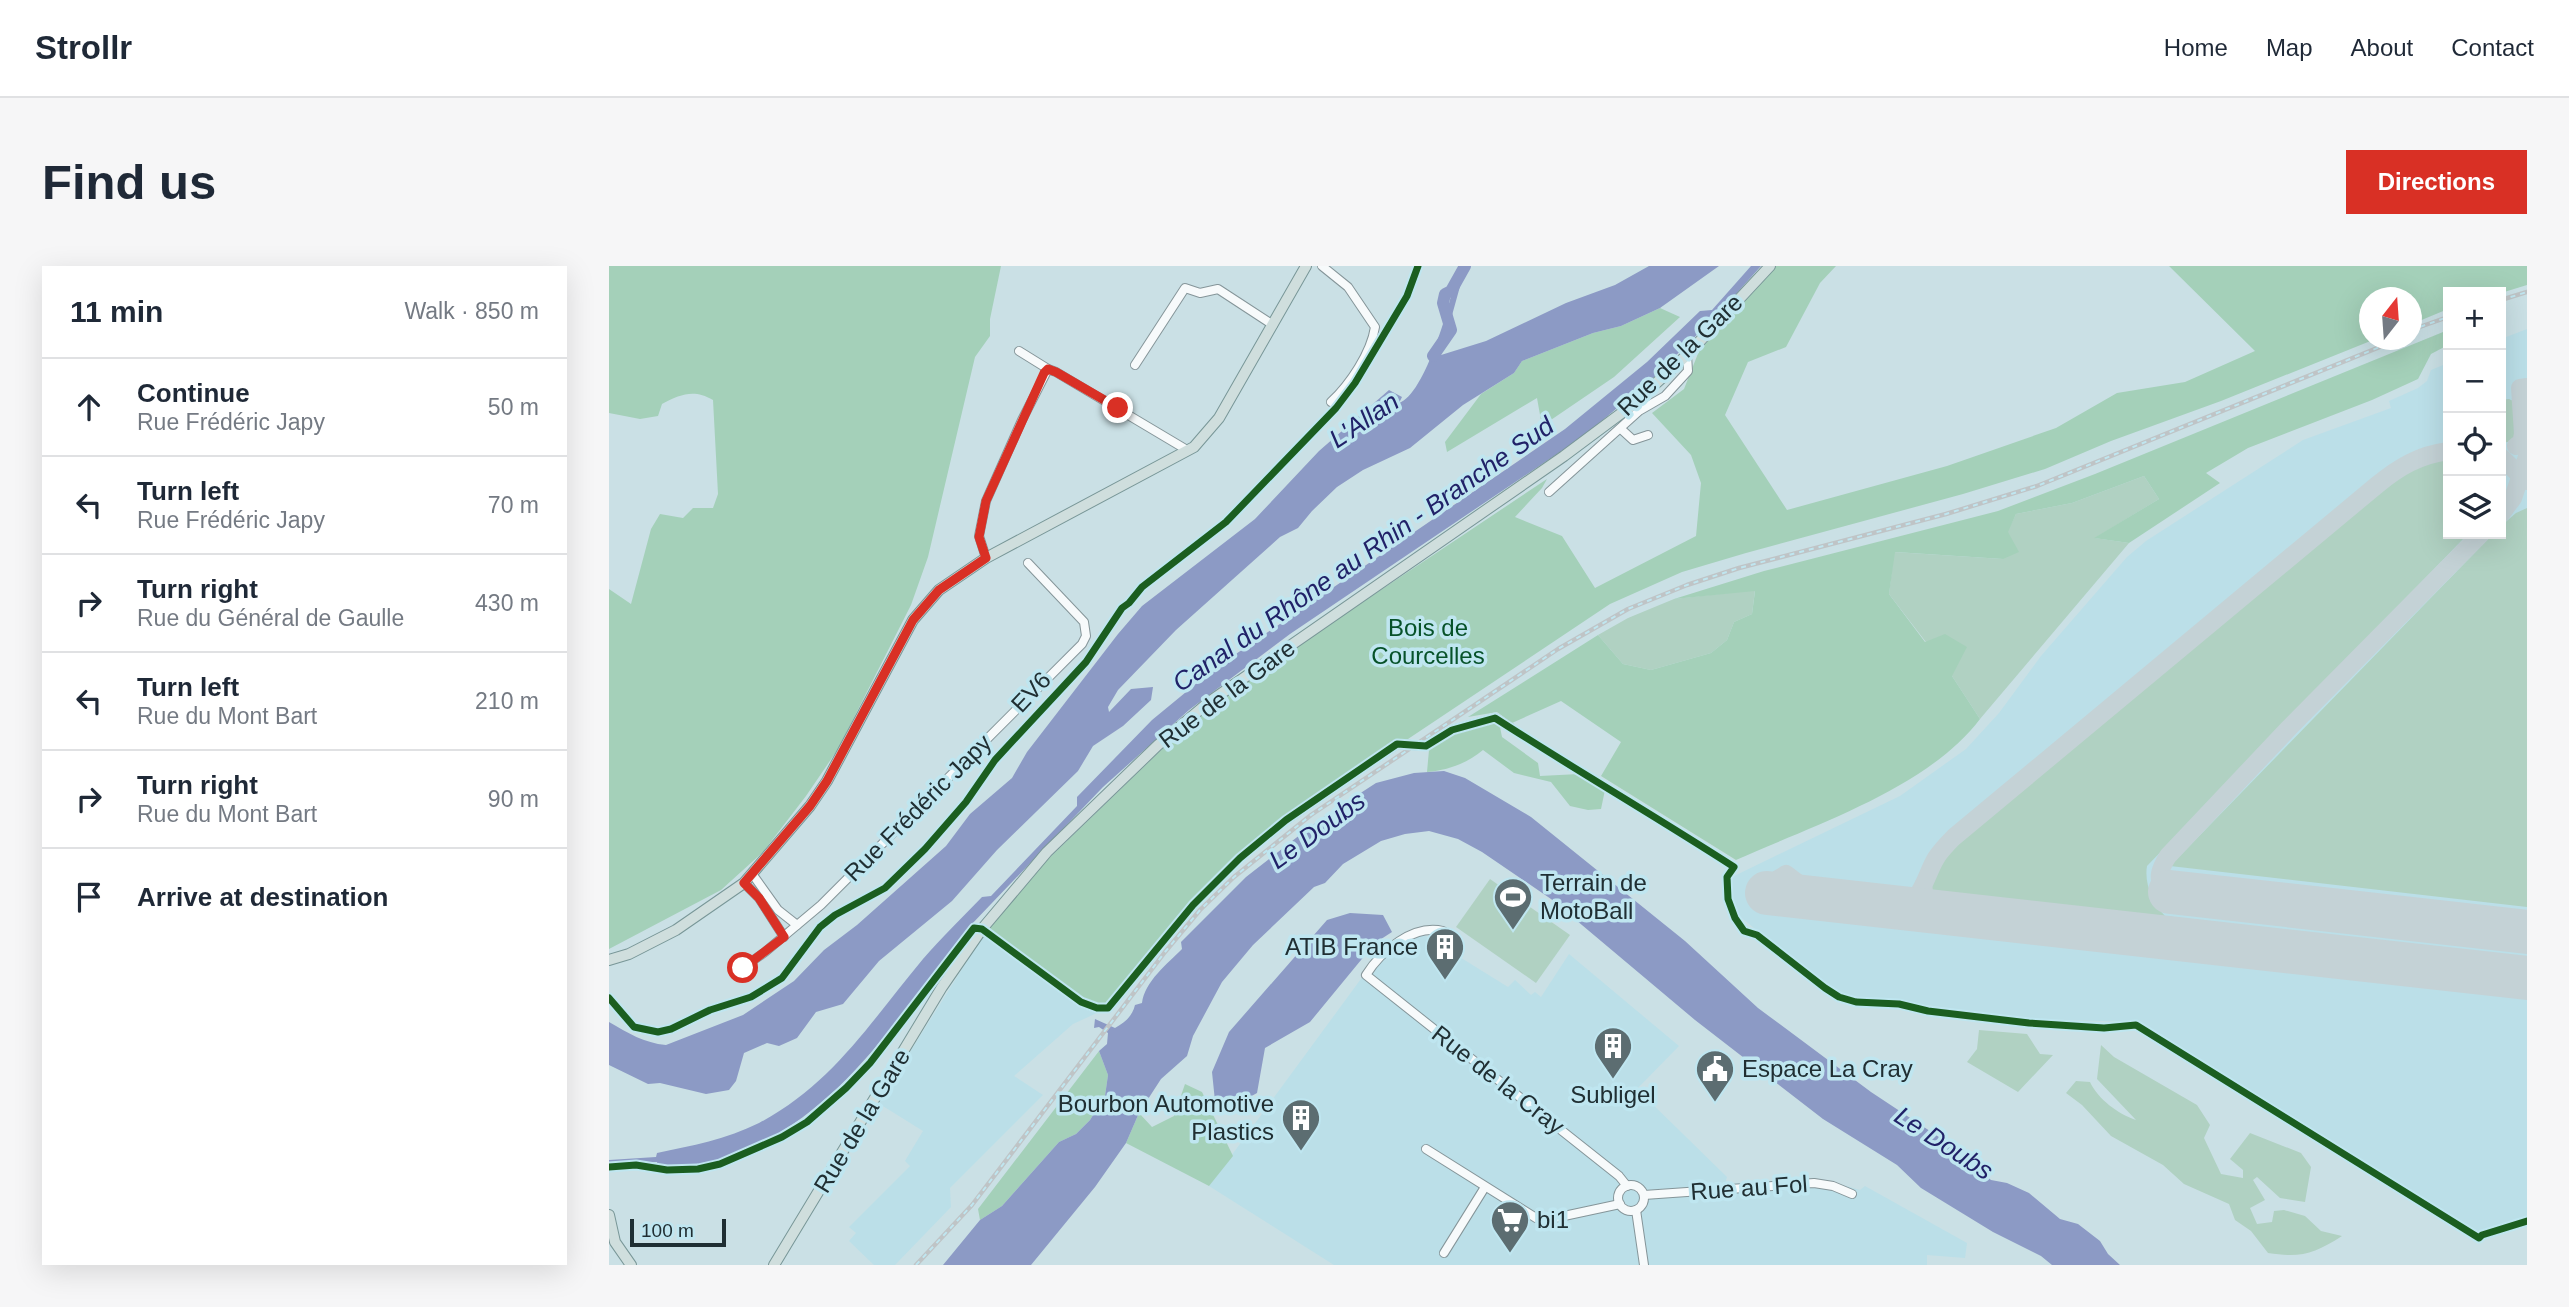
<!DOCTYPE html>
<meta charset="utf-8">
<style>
:root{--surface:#fff;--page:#f6f6f7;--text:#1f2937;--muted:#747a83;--line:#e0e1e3;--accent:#d93025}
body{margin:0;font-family:Arial,sans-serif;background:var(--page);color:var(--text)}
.controls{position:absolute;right:21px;top:21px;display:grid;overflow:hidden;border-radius:0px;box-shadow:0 7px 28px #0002}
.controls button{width:63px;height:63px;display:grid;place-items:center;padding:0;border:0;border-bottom:2px solid var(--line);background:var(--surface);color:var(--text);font:35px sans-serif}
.compass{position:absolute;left:1750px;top:21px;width:63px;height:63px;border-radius:50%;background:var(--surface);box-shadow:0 7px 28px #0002;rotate:17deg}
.scale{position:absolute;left:21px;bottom:18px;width:96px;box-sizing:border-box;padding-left:7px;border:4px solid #202f33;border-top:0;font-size:19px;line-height:24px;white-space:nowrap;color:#202f33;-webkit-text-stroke:5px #bfe6f0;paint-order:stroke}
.stop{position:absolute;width:21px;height:21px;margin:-16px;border:5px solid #d93025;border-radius:50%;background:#fff}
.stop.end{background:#d93025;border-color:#fff;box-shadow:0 2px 7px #0008}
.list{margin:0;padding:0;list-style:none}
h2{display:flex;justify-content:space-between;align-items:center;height:91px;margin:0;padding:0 28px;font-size:30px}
h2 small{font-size:23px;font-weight:400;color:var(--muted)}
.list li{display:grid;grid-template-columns:46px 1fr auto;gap:21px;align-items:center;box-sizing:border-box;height:98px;padding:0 28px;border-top:2px solid var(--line)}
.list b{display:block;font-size:26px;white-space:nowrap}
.list p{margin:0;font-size:23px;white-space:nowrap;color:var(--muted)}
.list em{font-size:23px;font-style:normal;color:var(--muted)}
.icon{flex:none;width:38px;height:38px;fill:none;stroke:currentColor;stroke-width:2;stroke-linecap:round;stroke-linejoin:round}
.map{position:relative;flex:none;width:1918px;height:999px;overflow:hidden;border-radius:0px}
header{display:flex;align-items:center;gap:42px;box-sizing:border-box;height:98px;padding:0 35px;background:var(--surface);border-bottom:2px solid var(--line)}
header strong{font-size:33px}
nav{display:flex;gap:38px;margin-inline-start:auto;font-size:24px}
.intro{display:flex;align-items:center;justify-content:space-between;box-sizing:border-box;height:168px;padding:0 42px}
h1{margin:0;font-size:49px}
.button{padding:18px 32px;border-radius:0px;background:var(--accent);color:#fff;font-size:24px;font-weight:700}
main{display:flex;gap:42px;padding:0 42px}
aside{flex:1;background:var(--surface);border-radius:0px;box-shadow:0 7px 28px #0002}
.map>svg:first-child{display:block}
.built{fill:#bbdfe8}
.green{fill:#b0d1c2}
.forest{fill:#a4d0b9}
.water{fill:#8c9ac5}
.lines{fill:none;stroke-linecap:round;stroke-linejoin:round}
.river{stroke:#8c9ac5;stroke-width:12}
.taxiway{stroke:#c4d2d6;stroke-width:18}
.runway{stroke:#c4d2d6;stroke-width:44}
.minor-casing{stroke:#859599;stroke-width:10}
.major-casing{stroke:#789697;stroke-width:12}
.minor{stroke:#f7fafb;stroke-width:8}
.major{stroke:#cfdedd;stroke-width:10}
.rail-casing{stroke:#bfc4c6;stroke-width:4.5}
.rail{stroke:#bfe6f0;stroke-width:2;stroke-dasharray:5;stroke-linecap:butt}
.cycleway-casing{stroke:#bfe6f0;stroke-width:11}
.cycleway{stroke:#1b5e20;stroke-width:7}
.route{stroke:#d93025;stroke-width:9}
.labels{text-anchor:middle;stroke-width:7;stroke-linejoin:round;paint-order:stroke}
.street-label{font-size:24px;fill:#202f33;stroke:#bfe6f0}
.park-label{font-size:24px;fill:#075229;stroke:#bfe6f0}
.poi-label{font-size:24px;fill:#202f33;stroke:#bfe6f0;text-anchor:start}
.water-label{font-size:26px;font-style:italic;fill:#212268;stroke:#bfe6f0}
</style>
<header>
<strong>Strollr</strong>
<nav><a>Home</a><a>Map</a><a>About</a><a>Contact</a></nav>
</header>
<div class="intro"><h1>Find us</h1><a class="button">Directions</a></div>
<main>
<aside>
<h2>11 min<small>Walk · 850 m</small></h2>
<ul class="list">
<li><svg class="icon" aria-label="ahead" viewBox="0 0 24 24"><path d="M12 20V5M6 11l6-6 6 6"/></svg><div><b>Continue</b><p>Rue Frédéric Japy</p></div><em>50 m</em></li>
<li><svg class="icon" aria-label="left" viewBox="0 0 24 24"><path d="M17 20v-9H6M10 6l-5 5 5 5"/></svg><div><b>Turn left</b><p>Rue Frédéric Japy</p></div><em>70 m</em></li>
<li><svg class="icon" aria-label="right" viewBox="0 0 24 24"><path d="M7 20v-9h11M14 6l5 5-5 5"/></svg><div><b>Turn right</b><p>Rue du Général de Gaulle</p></div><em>430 m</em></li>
<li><svg class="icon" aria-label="left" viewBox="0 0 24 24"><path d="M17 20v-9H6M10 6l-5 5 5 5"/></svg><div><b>Turn left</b><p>Rue du Mont Bart</p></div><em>210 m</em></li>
<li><svg class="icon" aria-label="right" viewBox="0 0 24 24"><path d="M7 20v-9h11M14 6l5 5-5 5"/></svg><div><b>Turn right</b><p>Rue du Mont Bart</p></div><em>90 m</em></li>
<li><svg class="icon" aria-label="arrive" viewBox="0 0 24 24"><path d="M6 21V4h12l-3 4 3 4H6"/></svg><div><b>Arrive at destination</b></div></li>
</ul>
</aside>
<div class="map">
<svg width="1918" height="999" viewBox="0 0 1918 999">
<rect width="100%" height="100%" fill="#cae0e5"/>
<!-- built -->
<g class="built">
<path d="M 1918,63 L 1918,951 L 1882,963 L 1870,965 L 1861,963 L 1528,756 L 1419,753 L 1288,735 L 1246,732 L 1216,720 L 1129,649 L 1123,634 L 1123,611 L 1291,530 L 1357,483 L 1390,447 L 1432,390 L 1518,291 L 1537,275 L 1694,174 L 1782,142 L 1780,135 L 1809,122 L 1818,115 L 1822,104 L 1839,97 L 1839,268 L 1892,268 L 1892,73 Z"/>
<path d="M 812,667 L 899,721 L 906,714 L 922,729 L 926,726 L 932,731 L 960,688 L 1070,780 L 1028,823 L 1118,911 L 1116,918 L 1213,913 L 1251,924 L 1256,920 L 1358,977 L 1356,992 L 1318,989 L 1318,999 L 725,999 L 600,920 L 757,706 Z"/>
<path d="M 375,668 L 464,734 L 488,747 L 464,758 L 405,810 L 434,829 L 341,922 L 342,941 L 286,999 L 265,999 L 240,975 L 247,967 L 240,961 L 301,900 L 296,895 L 314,865 L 269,837 Z"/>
</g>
<!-- green -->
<g class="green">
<path d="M 1900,133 L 1904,135 C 1909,145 1912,165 1905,175 L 1892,177 L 1892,134 Z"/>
<path d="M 1839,191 L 1839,268 L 1859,268 L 1538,600 C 1535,618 1544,637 1556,650 L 1918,692 L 1918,702 L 1337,637 C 1306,623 1331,592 1347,576 L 1785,213 L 1813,197 Z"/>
<path d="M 1535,210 L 1550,233 L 1486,272 L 1520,277 L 1371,453 L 1343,410 L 1280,328 L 1285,286 L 1394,293 L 1398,266 L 1407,248 L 1463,237 Z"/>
<path d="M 1918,242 L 1918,641 L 1561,600 L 1884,268 L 1892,268 L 1892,260 L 1907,247 Z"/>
<path d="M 1146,324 L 1143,348 L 1125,356 L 1118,374 L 1102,387 L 1042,404 L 1014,398 L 989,369 L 1019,352 L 1065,333 Z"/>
<path d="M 881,613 L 961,669 L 927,717 L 847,661 Z"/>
<path d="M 1370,764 L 1418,768 L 1431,788 L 1444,789 L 1409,826 L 1358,796 L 1368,783 Z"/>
<path d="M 1492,779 L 1505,791 L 1588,839 L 1601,859 L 1595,872 L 1612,908 L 1634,912 L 1634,904 L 1621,893 L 1641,867 L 1692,887 L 1702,901 L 1696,936 L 1671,932 L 1648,911 L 1644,914 L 1656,934 L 1641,942 L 1648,958 L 1663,956 L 1665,945 L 1675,944 L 1696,950 L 1712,965 L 1733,970 C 1705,988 1692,992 1659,987 L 1642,965 L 1626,954 L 1620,938 L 1575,918 L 1554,899 L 1502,870 L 1473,839 L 1457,827 L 1467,815 L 1481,816 C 1489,833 1509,848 1527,854 L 1488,813 Z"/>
</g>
<!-- forest -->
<g class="forest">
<path d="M 0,0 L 392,0 L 381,53 L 381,70 L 366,91 L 319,291 L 302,339 L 229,483 L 197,530 L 154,586 L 112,624 L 0,683 L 0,323 L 22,338 L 42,263 L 51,248 L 74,252 L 84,242 L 104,242 L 109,228 L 104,134 C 85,123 72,128 53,138 L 49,150 L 31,153 L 0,147 Z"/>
<path d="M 1167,0 L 1227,0 L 1211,17 L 1177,81 L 1139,96 L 1116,149 L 1178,244 L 1338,200 L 1447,162 L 1508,127 L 1576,116 L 1646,85 L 1560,0 L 1918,0 L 1918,19 L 1892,27 L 1839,26 L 1839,43 L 1803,58 L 1802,32 L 1760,32 L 1760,74 L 1764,74 L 1612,135 L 1502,175 L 1436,203 L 1354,228 L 1137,287 L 1073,306 L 1001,338 L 799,473 L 787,475 L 662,561 L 622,598 L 565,654 L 503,737 L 490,739 L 473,733 L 381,666 L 382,660 L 430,602 L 579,458 L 634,416 L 938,213 L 933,222 L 906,251 L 953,270 L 986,322 L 1087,270 L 1092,217 L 1082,189 L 1043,147 L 1075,123 L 1090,85 Z"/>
<path d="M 1051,42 L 1071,51 L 1005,111 L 933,160 L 928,132 L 838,186 L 836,176 L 872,128 L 905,107 L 913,95 L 984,67 L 1012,60 Z"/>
<path d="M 1839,64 L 1839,79 L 1822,88 L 1809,113 L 1763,134 L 1639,182 L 1597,207 L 1611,217 L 1520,277 L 1485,272 L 1550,233 L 1535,210 L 1463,237 L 1407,248 L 1399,266 L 1410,286 L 1394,293 L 1286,286 L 1280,328 L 1316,376 L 1336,368 L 1358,381 L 1343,410 L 1371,453 C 1319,522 1205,559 1127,594 L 992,510 L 1012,476 L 952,435 L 903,457 L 888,446 L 859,451 L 989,369 L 1014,398 L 1042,404 L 1102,387 L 1118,374 L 1125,356 L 1143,348 L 1146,325 L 1065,333 L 1155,305 L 1389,245 L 1486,208 Z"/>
<path d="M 884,456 L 890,456 L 893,471 L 929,497 L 931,510 L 970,508 L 996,524 L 992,543 L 979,544 L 961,540 L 942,516 L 905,507 L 874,484 C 857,498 839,504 818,506 L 820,484 L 848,466 Z"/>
<path d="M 490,785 L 499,809 L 496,830 L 481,854 L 467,868 L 450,876 L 393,940 L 371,954 L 369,943 Z"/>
<path d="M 576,818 L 593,826 L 624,890 L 600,920 L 517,877 L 530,847 L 543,861 L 565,850 Z"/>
</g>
<!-- water -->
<g class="water">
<path d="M 851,0 L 860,0 L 855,6 L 832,89 L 877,75 L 957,37 L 1006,19 L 1040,0 L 1110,0 L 1051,42 L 1012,60 L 984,67 L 913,95 L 905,107 L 854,139 L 801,182 L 754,204 L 728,221 L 703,245 L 689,262 L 671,271 L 567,364 L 509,424 L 499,441 L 500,446 L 522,423 L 544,421 L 542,434 L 514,460 L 484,480 L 469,505 L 388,584 L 343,635 L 270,695 L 234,738 L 207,746 L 188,772 L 170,780 L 158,777 L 135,787 L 127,815 L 120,824 L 97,828 L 51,817 L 39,818 L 0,799 L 0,756 C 19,767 35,777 57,779 L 134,749 L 185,715 L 215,684 L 248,659 L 337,580 L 361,548 L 403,512 L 418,486 L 509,368 L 533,340 L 646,253 L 710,185 L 780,124 L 793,131 L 790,137 C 816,129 843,34 847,7 Z"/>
<path d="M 1142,0 L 1152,0 L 1110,47 L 1045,111 L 976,169 L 681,368 L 580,444 L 494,521 L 361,660 L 360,665 C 343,687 326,707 309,728 C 255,798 204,862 117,891 C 96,898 70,904 48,900 L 48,896 L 0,899 L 0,894 L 47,891 L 48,887 C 82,880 118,873 150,857 C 224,818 262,755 314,693 C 332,672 353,652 373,631 L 382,630 L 468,540 L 468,531 L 543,454 L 605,403 L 956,163 L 1038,96 L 1091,45 L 1103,44 Z"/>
<path d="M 835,505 L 856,512 L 922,551 L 1076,675 L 1149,742 L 1262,826 L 1339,877 L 1382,914 L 1398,917 L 1420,927 L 1451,953 L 1469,958 L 1491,975 L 1499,988 L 1511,999 L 1443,999 L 1432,990 L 1384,966 L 1312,922 L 1288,899 L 1214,853 L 1086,754 L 942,633 L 873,586 L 849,573 L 820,565 L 796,568 L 772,575 L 734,598 L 716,617 L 705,621 L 644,679 L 613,716 L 584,770 L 578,790 L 552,813 L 530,847 L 517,877 L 486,921 L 422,999 L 334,999 L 371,954 L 393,940 L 450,876 L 467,868 L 481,854 L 496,830 L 499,809 L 490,785 L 498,778 L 499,767 L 490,761 L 485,762 L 486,753 L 506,762 C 516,756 523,751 526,739 L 533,737 C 535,716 559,697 573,683 L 572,676 L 637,611 L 710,554 L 767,517 L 805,507 Z"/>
<path d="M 741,647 L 774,649 L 783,666 L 766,677 L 701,756 L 656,782 L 648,827 L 621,842 L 606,835 L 603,806 L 620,766 L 718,654 Z"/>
</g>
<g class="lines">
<!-- river -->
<path class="river" d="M 824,90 L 842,64 L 834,37 L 836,28 L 842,25 L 856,0"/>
<!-- taxiway -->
<g class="taxiway">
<path d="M 1907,180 L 1912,177 L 1914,168 L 1911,122 L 1918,121"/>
<path d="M 1892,191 L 1917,215"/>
<path d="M 1892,248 L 1904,232 L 1918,191"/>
<path d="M 1314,620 L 1317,635 L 1331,646"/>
<path d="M 1561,626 L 1556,624 C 1546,613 1552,601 1559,590 L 1680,462 L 1872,268"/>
<path d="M 1190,630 L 1183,634 L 1172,632 L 1167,621 L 1169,613 L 1177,608 L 1210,633"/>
<path d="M 1287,641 C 1314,637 1315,612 1327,592 C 1332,584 1339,577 1345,571 L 1768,219 C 1790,201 1810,189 1839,185"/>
</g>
<!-- runway -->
<g class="runway">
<path d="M 1561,626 L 1918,666"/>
<path d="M 1158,627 L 1918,712"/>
</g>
<!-- minor casing -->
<g class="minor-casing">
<g id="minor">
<path d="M 713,0 L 739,21 L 766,61 C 762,87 741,118 722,136"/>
<path d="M 410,85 L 439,103"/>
<path d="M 526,99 L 576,22 L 591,27 L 609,23 L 664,59"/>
<path d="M 1012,163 L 1024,174 L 1039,169"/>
<path d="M 940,226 L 1030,145 L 1056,130 L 1079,105 L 1078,89"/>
<path d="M 377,292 L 370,270 L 377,235 L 413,154 L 439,103 L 447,106 L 578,184"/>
<path d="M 144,609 L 169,644 L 188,659"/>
<path d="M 135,617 L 150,632 L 175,671"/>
<path d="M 373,663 L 472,736 L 488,742 L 499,742 L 584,639 L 631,592 L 677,554 L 788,478 L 817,480 L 843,464 L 886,452 L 902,462"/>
<path d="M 834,665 C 804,658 772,685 757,709 L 1010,910 L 1018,920"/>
<path d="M 126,707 L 156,686 L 212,639 L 473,378 L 477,370 L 475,356 L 419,297"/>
<path d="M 817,883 L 927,952 L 941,953 L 1011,938"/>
<circle cx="1022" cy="932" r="13"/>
<path d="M 1035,929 L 1205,917 L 1224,920 L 1243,928"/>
<path d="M 1027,944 L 1035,999"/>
<path d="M 835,987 L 876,921"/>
</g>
</g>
<!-- major casing -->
<g class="major-casing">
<g id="major">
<path d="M 0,694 L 20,688 L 67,664 L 135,617 L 201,540 L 218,515 L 304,354 L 330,324 L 377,292 L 585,181 L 610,152 L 697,0"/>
<path d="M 0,949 L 6,976 L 22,999"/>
<path d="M 165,999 L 333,721 L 373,663 L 438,586 L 549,479 L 600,436 L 955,190 L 1022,140 L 1078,89 L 1161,0"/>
</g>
</g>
<!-- minor -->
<use href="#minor" class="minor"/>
<!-- major -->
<use href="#major" class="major"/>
<!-- rail casing -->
<g class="rail-casing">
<g id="rail">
<path d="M 1892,34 L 1918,26"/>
<path d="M 1802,64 L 1839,51"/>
<path d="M 307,999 L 363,939 L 556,686 L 591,644 L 625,611 L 702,549 L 949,383 L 1019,343 L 1078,319 L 1130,302 L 1337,248 L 1428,220 L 1788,74"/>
</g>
</g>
<!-- rail -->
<use href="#rail" class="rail"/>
<!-- cycleway casing -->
<g class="cycleway-casing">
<g id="cycleway">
<path d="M 0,732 L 25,761 L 49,766 L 62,763 L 101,744 L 142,731 L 173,712 L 211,661 L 226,649 L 276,622 L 316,583 L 357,536 L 386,494 L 477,396 L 513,342 L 520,337 L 533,321 L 617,256 L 727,142 L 746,117 L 798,30 L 809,0"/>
<path d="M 0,901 L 27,899 L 58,904 L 89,903 L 111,898 L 173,871 L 198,856 L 237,822 L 261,797 L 365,662 L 373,663 L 472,736 L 488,742 L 499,742 L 584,639 L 631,592 L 677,554 L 788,478 L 817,480 L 843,464 L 886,452 C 965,503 1046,550 1125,601 L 1118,611 L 1119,633 L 1126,652 L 1135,665 L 1148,669 L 1216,722 L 1230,731 L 1247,736 L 1290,738 L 1319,745 L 1420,757 L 1495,762 L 1527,759 L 1870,972 L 1873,969 L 1918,955"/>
</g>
</g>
<!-- cycleway -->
<use href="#cycleway" class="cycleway"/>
</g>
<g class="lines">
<!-- route -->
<path class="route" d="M 134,702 L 175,671 L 150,632 L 135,617 L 201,540 L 218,515 L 304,354 L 330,324 L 377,292 L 370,271 L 377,235 L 435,107 L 439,103 L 447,106 L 509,142"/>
</g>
<!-- icons -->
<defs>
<g id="stadium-pin" transform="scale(2.0125)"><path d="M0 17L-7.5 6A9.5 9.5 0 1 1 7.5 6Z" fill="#5c6d71" stroke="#bfe6f0"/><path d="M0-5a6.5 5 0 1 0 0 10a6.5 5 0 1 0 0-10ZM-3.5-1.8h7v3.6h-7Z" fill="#fff"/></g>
<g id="building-pin" transform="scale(2.0125)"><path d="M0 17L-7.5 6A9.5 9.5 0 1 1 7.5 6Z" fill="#5c6d71" stroke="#bfe6f0"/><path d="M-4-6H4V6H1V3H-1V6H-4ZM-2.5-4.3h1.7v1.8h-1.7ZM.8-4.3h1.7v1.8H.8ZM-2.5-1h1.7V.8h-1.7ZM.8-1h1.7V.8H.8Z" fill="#fff"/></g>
<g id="civic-pin" transform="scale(2.0125)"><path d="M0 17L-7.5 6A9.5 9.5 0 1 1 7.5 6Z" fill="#5c6d71" stroke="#bfe6f0"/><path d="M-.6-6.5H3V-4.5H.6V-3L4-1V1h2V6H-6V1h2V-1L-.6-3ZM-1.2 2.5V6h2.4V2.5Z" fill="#fff"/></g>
<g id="supermarket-pin" transform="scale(2.0125)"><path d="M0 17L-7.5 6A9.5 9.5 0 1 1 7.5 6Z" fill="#5c6d71" stroke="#bfe6f0"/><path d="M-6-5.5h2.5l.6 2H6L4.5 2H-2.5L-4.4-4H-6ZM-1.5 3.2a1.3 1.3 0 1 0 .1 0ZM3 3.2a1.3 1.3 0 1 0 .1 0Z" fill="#fff"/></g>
</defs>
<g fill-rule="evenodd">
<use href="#stadium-pin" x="904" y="631"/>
<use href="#building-pin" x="836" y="681"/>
<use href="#building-pin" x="1004" y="780"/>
<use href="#civic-pin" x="1106" y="803"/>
<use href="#building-pin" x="692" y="852"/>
<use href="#supermarket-pin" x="901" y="954"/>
</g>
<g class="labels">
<!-- street labels -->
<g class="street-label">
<text transform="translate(1071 89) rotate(-44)" y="8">Rue de la Gare</text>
<text transform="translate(422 426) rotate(-47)" y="8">EV6</text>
<text transform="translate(618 428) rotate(-37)" y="8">Rue de la Gare</text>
<text transform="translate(309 542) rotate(-45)" y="8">Rue Frédéric Japy</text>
<text transform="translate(889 814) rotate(38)" y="8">Rue de la Cray</text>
<text transform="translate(253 855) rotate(-59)" y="8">Rue de la Gare</text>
<text transform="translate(1140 922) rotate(-4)" y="8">Rue au Fol</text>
</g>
<!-- park labels -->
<g class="park-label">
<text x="819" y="370">Bois de<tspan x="819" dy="28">Courcelles</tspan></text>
</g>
<!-- poi labels -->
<g class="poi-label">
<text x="931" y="625">Terrain de<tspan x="931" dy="28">MotoBall</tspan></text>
<text x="809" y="689" text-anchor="end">ATIB France</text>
<text x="1133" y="811">Espace La Cray</text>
<text x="1004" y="837" text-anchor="middle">Subligel</text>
<text x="665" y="846" text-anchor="end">Bourbon Automotive<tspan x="665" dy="28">Plastics</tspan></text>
<text x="928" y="962">bi1</text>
</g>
<!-- water labels -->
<g class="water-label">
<text transform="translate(755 154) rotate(-34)" y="9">L'Allan</text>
<text transform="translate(754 288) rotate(-35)" y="9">Canal du Rhône au Rhin - Branche Sud</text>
<text transform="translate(708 564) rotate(-36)" y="9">Le Doubs</text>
<text transform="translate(1335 877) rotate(33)" y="9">Le Doubs</text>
</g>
</g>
</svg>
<div class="controls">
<button>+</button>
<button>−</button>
<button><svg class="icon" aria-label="locate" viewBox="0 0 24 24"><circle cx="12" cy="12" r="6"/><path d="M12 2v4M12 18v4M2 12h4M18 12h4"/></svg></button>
<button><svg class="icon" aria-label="layers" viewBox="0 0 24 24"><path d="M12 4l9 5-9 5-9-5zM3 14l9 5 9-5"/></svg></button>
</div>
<svg class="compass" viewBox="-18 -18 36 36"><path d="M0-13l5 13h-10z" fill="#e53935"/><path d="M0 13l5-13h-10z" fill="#747a83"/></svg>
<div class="scale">100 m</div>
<div class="stop" style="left:134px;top:702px"></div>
<div class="stop end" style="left:509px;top:142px"></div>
</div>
</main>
